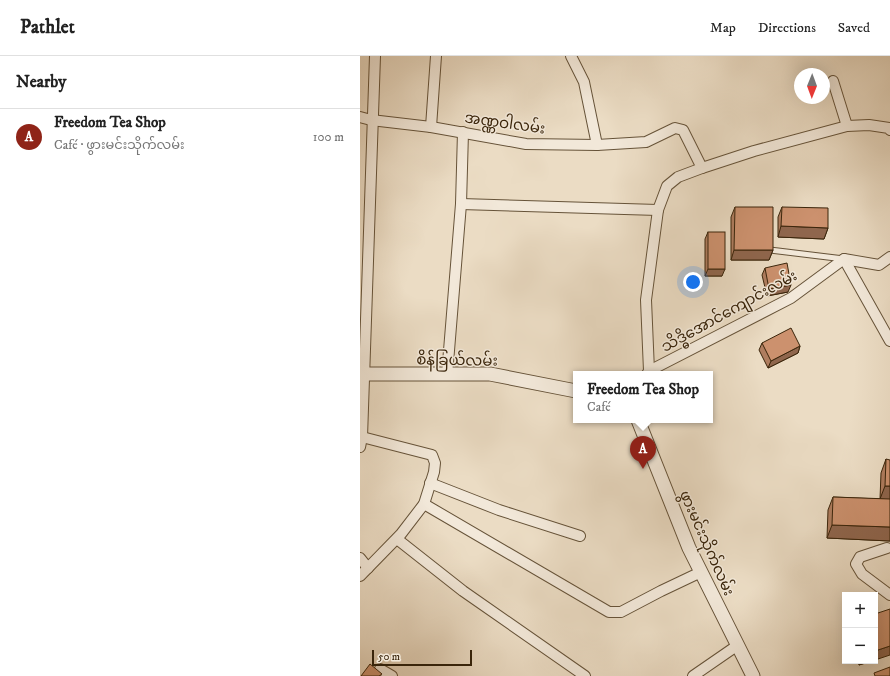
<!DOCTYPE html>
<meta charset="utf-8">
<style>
:root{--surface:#fff;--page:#f6f6f6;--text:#222;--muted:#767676;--line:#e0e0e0;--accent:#8f2418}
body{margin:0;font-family:"IM FELL DW Pica","Noto Sans Myanmar",serif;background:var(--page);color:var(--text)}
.controls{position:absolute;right:12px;bottom:12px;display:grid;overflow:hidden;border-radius:0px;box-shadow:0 4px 16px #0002}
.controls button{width:36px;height:36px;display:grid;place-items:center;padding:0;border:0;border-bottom:1px solid var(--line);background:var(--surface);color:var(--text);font:20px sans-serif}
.compass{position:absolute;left:434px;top:12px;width:36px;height:36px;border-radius:50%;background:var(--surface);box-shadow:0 4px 16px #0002;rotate:181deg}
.scale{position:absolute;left:12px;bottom:10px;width:100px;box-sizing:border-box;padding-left:4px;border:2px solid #3a250b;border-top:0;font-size:11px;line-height:14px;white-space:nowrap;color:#3a250b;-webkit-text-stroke:3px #f2e8d9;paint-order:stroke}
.you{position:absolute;left:333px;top:226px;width:14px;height:14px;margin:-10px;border:3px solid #fff;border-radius:50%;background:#1a73e8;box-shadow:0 0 0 6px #1a73e833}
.badge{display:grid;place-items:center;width:26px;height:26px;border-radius:50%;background:var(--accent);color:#fff;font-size:13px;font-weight:700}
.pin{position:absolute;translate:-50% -33px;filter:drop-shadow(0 1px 2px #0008)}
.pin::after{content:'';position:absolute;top:21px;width:14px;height:12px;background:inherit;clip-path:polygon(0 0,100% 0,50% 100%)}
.popup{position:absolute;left:213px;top:315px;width:140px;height:52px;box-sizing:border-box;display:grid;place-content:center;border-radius:0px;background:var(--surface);filter:drop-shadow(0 1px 3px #0005);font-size:13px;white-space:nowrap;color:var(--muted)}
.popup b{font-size:15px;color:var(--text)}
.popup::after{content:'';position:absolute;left:50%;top:100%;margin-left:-8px;border:8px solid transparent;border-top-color:var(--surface)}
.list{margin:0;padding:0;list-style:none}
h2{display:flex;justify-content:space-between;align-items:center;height:52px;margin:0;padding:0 16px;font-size:17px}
h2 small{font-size:13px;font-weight:400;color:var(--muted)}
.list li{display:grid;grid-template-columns:26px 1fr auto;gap:12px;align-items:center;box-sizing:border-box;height:56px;padding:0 16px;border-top:1px solid var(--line)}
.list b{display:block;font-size:15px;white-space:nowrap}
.list p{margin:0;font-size:13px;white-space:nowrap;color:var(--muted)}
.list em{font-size:13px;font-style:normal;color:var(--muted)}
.map{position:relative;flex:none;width:530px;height:620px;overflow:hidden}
header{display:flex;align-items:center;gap:24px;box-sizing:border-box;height:56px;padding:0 20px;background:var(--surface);border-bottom:1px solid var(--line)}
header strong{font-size:19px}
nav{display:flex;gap:22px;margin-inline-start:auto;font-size:14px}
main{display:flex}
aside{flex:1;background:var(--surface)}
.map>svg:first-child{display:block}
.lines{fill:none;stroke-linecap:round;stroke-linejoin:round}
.service-casing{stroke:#665339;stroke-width:7}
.minor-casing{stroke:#665339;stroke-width:12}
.tertiary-casing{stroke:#665339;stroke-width:15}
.service{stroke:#f2e8d9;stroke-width:5}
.minor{stroke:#f2e8d9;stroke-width:10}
.tertiary{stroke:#f2e8d9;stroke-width:13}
.wall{fill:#af7d5f;stroke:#3a250b}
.shaded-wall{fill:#8f664d;stroke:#3a250b}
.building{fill:#cc916e;stroke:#3a250b}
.labels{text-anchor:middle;stroke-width:3;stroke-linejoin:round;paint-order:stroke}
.street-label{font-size:15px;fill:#3a250b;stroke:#f2e8d9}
</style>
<header>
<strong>Pathlet</strong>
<nav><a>Map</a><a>Directions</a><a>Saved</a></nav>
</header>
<main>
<aside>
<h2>Nearby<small></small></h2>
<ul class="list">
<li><span class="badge">A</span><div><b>Freedom Tea Shop</b><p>Café · ဖွားမင်းသိုက်လမ်း</p></div><em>100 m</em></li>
</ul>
</aside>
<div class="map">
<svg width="530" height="620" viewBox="0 0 530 620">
<rect width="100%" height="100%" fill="#ebdcc4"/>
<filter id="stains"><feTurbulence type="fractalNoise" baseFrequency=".005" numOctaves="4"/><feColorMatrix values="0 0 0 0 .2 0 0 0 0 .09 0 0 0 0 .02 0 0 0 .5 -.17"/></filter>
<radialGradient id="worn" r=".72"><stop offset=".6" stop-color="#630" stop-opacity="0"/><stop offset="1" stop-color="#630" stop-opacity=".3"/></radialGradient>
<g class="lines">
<!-- service casing -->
<g class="service-casing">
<path id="service" d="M 410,194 L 484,203"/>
</g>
<!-- minor casing -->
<g class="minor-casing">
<g id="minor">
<path d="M 211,0 L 224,26 L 237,89"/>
<path d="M 473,25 L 487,70"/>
<path d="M 0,61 L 11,64 L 71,71 L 166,88 L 237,89 L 286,86 L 315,72 L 323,74 L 342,112"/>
<path d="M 71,71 L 76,0"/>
<path d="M 101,148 L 298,154"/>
<path d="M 484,203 L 530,285"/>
<path d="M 289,315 L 286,244 L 298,154 L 307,130 L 318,121 L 342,112 L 394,95 L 487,70 L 509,69 L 529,72 L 530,74"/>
<path d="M 287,318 L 289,315 L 431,242 L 484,203 L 519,209 L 530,201"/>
<path d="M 87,319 L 101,148 L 103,76"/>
<path d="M 0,391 L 2,381 L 15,0"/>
<path d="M 70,427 L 139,454 L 220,480"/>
<path d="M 64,448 L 249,556 L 261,556 L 301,535 L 341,516"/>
<path d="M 37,483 L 103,535 L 225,620"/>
<path d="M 527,492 L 500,501 L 496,508 L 502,518 L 530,539"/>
<path d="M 0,502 L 8,512"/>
<path d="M 0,520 L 41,478 L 64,448 L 74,416 L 75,407 L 72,399 L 2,381"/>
<path d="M 20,613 L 32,620"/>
<path d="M 333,620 L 378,589"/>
</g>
</g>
<!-- tertiary casing -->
<g class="tertiary-casing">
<g id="tertiary">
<path d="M 0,318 L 130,318 L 216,335"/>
<path d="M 278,364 L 329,492 L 393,620"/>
</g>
</g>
<!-- service -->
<use href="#service" class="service"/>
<!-- minor -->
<use href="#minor" class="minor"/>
<!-- tertiary -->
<use href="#tertiary" class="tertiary"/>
</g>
<!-- wall -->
<g class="wall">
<path d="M 375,151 L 413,194 L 409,204 L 371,204 L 371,161 Z"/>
<path d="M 422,151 L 468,172 L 464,183 L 418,181 L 418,161 Z"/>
<path d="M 348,176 L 362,220 L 345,220 L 345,183 Z"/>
<path d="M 405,212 L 428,236 L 407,240 L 402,219 Z"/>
<path d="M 402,287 L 440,290 L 438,297 L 408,312 L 399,294 Z"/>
<path d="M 526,403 L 530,485 L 467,482 L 468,454 L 473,441 L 520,443 L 521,417 Z"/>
<path d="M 498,605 L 512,605 L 499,609 Z"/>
</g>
<!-- shaded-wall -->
<g class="shaded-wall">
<path d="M 421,170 L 468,172 L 464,183 L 418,181 Z"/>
<path d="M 374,194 L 413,194 L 409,204 L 371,204 Z"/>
<path d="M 348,213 L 365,213 L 362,220 L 345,220 Z"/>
<path d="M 431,229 L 428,236 L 407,240 L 409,233 Z"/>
<path d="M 440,290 L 438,297 L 408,312 L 411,305 Z"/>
<path d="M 525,430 L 530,430 L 530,444 L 520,443 Z"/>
<path d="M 472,469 L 530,471 L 530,485 L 467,482 Z"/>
<path d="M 530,590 L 530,599 L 515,604 L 515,595 Z"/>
<path d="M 501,605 L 512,605 L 499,609 Z"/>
</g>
<!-- building -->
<g class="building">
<path d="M 375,151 L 413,151 L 413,194 L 374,194 Z"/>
<path d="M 422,151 L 468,152 L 468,172 L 421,170 Z"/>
<rect x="348" y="176" width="17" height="37"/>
<path d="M 427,207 L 431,229 L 409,233 L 405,212 Z"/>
<path d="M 431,272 L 440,290 L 411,305 L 402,287 Z"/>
<path d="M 526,403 L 530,404 L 530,430 L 525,430 Z"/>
<path d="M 473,441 L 530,443 L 530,471 L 472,469 Z"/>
<path d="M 530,553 L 530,590 L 515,595 L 515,558 Z"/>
<path d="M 10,608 L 22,618 L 19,620 L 1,620 Z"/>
<path d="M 530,611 L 530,620 L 515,620 L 514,617 Z"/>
</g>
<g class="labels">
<!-- street labels -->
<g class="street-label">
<text transform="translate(145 67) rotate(8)" y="5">အဏ္ဏဝါလမ်း</text>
<text transform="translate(369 255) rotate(-29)" y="5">သိဒ္ဓိအောင်ကျောင်းလမ်း</text>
<text transform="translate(97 304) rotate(1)" y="5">စိန်ခြယ်လမ်း</text>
<text transform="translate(347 487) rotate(66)" y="5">ဖွားမင်းသိုက်လမ်း</text>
</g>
</g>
<rect width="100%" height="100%" filter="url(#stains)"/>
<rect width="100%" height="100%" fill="url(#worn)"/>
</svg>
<div class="controls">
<button>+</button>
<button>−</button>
</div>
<svg class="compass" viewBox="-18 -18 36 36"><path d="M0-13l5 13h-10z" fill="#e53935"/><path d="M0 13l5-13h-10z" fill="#767676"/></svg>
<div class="scale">50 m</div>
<div class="you"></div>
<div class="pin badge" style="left:283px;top:413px">A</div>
<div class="popup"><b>Freedom Tea Shop</b>Café</div>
</div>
</main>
